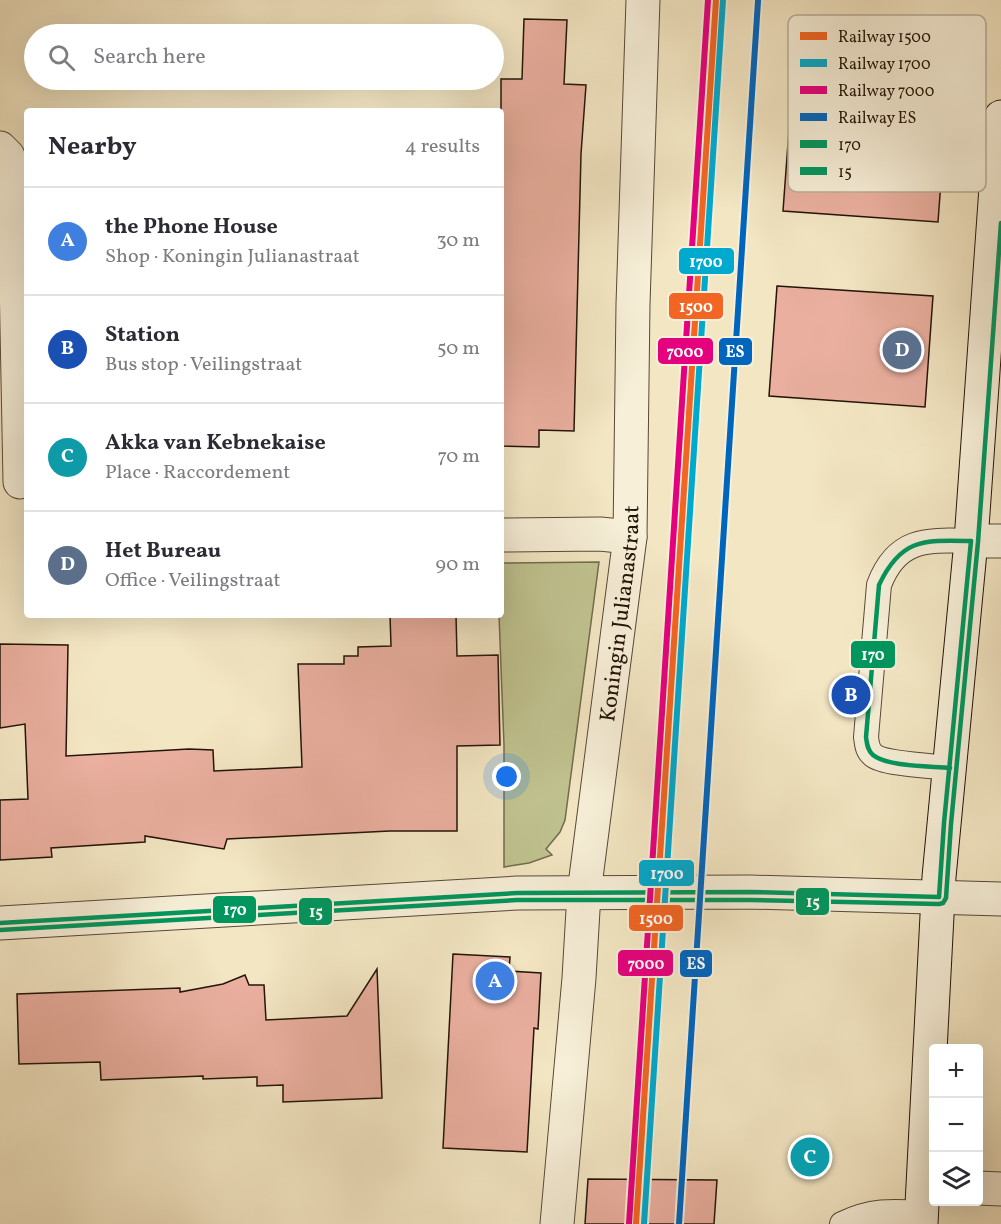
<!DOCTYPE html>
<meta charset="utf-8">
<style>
:root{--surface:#fff;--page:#f2f2f3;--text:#2b2b33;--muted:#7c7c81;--line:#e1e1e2;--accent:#8f2418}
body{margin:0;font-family:Vollkorn,serif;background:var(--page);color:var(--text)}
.controls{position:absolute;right:18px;bottom:18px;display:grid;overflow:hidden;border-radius:6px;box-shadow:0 6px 24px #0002}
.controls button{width:54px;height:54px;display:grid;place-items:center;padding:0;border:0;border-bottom:2px solid var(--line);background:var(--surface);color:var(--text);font:30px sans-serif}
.you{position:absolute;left:507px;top:777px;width:21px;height:21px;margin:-15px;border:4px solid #fff;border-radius:50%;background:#1a73e8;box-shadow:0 0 0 9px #1a73e833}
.badge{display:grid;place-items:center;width:39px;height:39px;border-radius:50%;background:var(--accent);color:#fff;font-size:20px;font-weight:700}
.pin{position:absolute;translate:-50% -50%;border:3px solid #fff;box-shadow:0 2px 6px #0006}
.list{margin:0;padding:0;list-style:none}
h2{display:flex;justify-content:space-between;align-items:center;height:78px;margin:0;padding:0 24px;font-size:26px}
h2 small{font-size:20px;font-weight:400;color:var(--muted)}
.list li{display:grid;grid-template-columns:39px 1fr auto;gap:18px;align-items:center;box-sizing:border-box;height:108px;padding:0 24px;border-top:2px solid var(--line)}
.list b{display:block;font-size:22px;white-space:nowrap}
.list p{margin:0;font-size:20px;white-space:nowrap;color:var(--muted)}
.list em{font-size:20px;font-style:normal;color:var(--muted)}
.icon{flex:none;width:33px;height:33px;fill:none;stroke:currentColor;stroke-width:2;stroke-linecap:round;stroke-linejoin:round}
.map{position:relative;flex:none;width:1001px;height:1224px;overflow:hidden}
.search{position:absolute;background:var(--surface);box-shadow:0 6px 24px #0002;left:24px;top:24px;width:480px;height:66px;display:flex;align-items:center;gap:15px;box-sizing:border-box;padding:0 21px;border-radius:33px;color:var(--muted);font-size:22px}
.panel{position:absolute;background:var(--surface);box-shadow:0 6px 24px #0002;left:24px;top:108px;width:480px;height:510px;border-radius:6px}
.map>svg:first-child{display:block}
.green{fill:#c0c390;stroke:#726c4c;stroke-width:1.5}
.building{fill:#eaaf9f;stroke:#231408;stroke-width:1.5}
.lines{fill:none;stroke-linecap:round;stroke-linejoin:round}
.lane-casing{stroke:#574837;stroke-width:26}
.street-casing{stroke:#574837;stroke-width:35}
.secondary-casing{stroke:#231408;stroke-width:35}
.lane{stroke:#f7efd8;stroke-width:24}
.street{stroke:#f7efd8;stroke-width:33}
.secondary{stroke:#f7efd8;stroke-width:33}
.bus-1-casing{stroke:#f7efd8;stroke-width:9}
.bus-2-casing{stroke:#f7efd8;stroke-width:9}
.bus-1{stroke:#00965e;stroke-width:4.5}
.bus-2{stroke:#00965e;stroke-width:4.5}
.rail-1-casing{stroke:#f7efd8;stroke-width:10}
.rail-2-casing{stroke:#f7efd8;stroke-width:10}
.rail-3-casing{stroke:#f7efd8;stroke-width:10}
.rail-4-casing{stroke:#f7efd8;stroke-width:10}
.rail-1{stroke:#f26522;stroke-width:6}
.rail-2{stroke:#00a9ce;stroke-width:6}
.rail-3{stroke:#e5007d;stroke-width:6}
.rail-4{stroke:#0065bd;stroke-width:6}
.labels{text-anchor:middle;stroke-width:4.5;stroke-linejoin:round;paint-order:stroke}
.street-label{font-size:22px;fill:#231408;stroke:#f7efd8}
.key{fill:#f7efd8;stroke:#b7ad9a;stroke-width:1.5}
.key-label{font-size:16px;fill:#231408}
.line-badge{stroke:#f7efd8;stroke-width:2}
.badge-label{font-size:16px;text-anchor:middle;font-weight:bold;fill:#fff}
</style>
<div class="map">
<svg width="1001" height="1224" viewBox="0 0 1001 1224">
<rect width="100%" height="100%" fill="#f3e6c3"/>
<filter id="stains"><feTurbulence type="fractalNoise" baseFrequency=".00333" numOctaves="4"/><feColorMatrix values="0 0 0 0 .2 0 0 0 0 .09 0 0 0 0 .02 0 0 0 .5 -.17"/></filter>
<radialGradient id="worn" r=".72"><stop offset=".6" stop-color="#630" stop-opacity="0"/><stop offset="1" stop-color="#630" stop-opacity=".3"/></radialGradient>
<!-- green -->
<path class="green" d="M 599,562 L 565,820 L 560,832 L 546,849 L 552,855 L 529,863 L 504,867 L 504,745 L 499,615 L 501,615 L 501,563 Z"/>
<!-- building -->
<g class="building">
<path d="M 524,19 L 567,20 L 564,84 L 586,85 L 581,154 L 574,431 L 539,430 L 539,447 L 501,446 L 501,79 L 522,79 Z"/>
<path d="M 791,102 L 946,113 L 938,222 L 783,211 Z"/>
<path d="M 777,286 L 933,296 L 925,407 L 769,396 Z"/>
<path d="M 390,615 L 456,615 L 457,656 L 498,655 L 500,745 L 457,746 L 457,831 L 390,831 L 227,839 L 224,849 L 145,836 L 145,842 L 51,848 L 52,857 L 0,860 L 0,800 L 28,799 L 25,724 L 0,728 L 0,644 L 68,645 L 66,756 L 189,749 L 213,750 L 214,771 L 302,767 L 298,664 L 344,664 L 344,656 L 358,656 L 358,647 L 391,646 Z"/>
<path d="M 453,954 L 510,957 L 509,971 L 541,973 L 538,1029 L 534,1028 L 527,1152 L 443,1148 Z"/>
<path d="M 377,969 L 382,1098 L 283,1102 L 283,1085 L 257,1086 L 257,1077 L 203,1079 L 203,1076 L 101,1080 L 100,1062 L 19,1064 L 17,994 L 180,988 L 180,992 L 223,984 L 245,975 L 249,985 L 264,985 L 266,1020 L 347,1016 Z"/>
<path d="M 588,1179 L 717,1180 L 714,1224 L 585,1224 Z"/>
</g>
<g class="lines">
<!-- lane casing -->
<g class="lane-casing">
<g id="lane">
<path d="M 950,768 C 934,766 883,764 873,755 C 867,750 867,744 866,737 L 879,585 C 897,537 928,540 971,541"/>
<path d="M 842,1224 C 871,1210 891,1211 923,1213"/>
</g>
</g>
<!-- street casing -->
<g class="street-casing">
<g id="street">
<path d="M 0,148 L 8,156 L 14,173 L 20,482"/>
<path d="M 501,535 L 600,534 L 630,537"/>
<path d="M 971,541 L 1001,541"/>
<path d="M 0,923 L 517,893 L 750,892 L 1001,899"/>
<path d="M 978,1188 L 1001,1189"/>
<path id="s1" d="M 557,1224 L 579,978 L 584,893 L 630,537 L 633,304 L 643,0"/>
</g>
</g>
<!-- secondary casing -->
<g class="secondary-casing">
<path id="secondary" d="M 921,1224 L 939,877 L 971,541 L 1001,117"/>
</g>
<!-- lane -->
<use href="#lane" class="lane"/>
<!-- street -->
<use href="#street" class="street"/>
<!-- secondary -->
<use href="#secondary" class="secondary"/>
<!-- bus-1 casing -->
<g class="bus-1-casing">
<g id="bus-1">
<path d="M 950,768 C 931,766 888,767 873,755 C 867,750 867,743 866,737 L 879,585 C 901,538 924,540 971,541"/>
<path d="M 939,897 L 944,823 L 971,541"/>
<path d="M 0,923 L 517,893 L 750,892 L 939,897"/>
</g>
</g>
<!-- bus-2 casing -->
<g class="bus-2-casing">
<path id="bus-2" d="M 0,930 L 517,900 L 750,900 L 939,904 L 943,903 L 946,898 L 951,824 L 978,542 L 1001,223"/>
</g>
<!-- bus-1 -->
<use href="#bus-1" class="bus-1"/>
<!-- bus-2 -->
<use href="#bus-2" class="bus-2"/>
<!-- rail-1 casing -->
<g class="rail-1-casing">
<path id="rail-1" d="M 636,1224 L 716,0"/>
</g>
<!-- rail-2 casing -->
<g class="rail-2-casing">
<path id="rail-2" d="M 644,1224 L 723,0"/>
</g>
<!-- rail-3 casing -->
<g class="rail-3-casing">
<path id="rail-3" d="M 629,1224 L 708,0"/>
</g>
<!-- rail-4 casing -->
<g class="rail-4-casing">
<path id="rail-4" d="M 679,1224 L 758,1"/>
</g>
<!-- rail-1 -->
<use href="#rail-1" class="rail-1"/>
<!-- rail-2 -->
<use href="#rail-2" class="rail-2"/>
<!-- rail-3 -->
<use href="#rail-3" class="rail-3"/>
<!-- rail-4 -->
<use href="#rail-4" class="rail-4"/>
</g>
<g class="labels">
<!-- street labels -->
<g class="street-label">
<text dy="8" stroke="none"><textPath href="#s1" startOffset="614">Koningin Julianastraat</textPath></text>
</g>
</g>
<!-- legend -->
<rect x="788" y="15" width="198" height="177" rx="9" class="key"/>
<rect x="800" y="32" width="27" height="8" fill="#f26522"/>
<rect x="800" y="59" width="27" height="8" fill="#00a9ce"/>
<rect x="800" y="86" width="27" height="8" fill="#e5007d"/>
<rect x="800" y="113" width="27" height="8" fill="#0065bd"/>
<rect x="800" y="140" width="27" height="8" fill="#00965e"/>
<rect x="800" y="167" width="27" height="8" fill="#00965e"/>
<g class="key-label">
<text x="838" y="42">Railway 1500</text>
<text x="838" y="69">Railway 1700</text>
<text x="838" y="96">Railway 7000</text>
<text x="838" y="123">Railway ES</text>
<text x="838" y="150">170</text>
<text x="838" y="177">15</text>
</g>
<g class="line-badge">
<rect x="678" y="247" width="57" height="28" rx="6" fill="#00a9ce"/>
<rect x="668" y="292" width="56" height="28" rx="6" fill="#f26522"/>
<rect x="657" y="337" width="57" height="28" rx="6" fill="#e5007d"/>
<rect x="718" y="337" width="35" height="29" rx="6" fill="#0065bd"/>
<rect x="850" y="640" width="46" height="29" rx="6" fill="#00965e"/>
<rect x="638" y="859" width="57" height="28" rx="6" fill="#00a9ce"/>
<rect x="795" y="887" width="35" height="29" rx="6" fill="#00965e"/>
<rect x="212" y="895" width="45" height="29" rx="6" fill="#00965e"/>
<rect x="298" y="897" width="35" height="29" rx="6" fill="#00965e"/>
<rect x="628" y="904" width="56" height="28" rx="6" fill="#f26522"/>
<rect x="617" y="949" width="57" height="28" rx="6" fill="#e5007d"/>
<rect x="679" y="949" width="34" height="29" rx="6" fill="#0065bd"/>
</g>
<g class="badge-label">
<text x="706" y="267">1700</text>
<text x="696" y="312">1500</text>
<text x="685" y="357">7000</text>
<text x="735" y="357">ES</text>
<text x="873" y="660">170</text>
<text x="667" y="879">1700</text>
<text x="813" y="907">15</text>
<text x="235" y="915">170</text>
<text x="316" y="917">15</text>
<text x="656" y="924">1500</text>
<text x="646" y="969">7000</text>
<text x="696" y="969">ES</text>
</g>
<rect width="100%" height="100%" filter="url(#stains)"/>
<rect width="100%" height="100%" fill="url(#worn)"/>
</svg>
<div class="controls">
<button>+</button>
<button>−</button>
<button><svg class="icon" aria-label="layers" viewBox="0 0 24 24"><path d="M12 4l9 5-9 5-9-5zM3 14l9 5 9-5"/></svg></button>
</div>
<div class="you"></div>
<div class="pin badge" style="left:495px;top:981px;background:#3f7fe0">A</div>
<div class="pin badge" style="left:851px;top:695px;background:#1a4fb4">B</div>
<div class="pin badge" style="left:810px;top:1157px;background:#0f9aa8">C</div>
<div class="pin badge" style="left:902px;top:350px;background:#5c6f8a">D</div>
<div class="search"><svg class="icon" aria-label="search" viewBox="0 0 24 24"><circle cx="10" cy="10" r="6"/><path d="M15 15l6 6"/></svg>Search here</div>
<section class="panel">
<h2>Nearby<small>4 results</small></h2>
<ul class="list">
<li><span class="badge" style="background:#3f7fe0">A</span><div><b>the Phone House</b><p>Shop · Koningin Julianastraat</p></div><em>30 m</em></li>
<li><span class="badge" style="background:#1a4fb4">B</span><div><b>Station</b><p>Bus stop · Veilingstraat</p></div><em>50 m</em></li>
<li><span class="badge" style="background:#0f9aa8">C</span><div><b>Akka van Kebnekaise</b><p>Place · Raccordement</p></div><em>70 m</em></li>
<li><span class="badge" style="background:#5c6f8a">D</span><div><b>Het Bureau</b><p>Office · Veilingstraat</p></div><em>90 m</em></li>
</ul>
</section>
</div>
